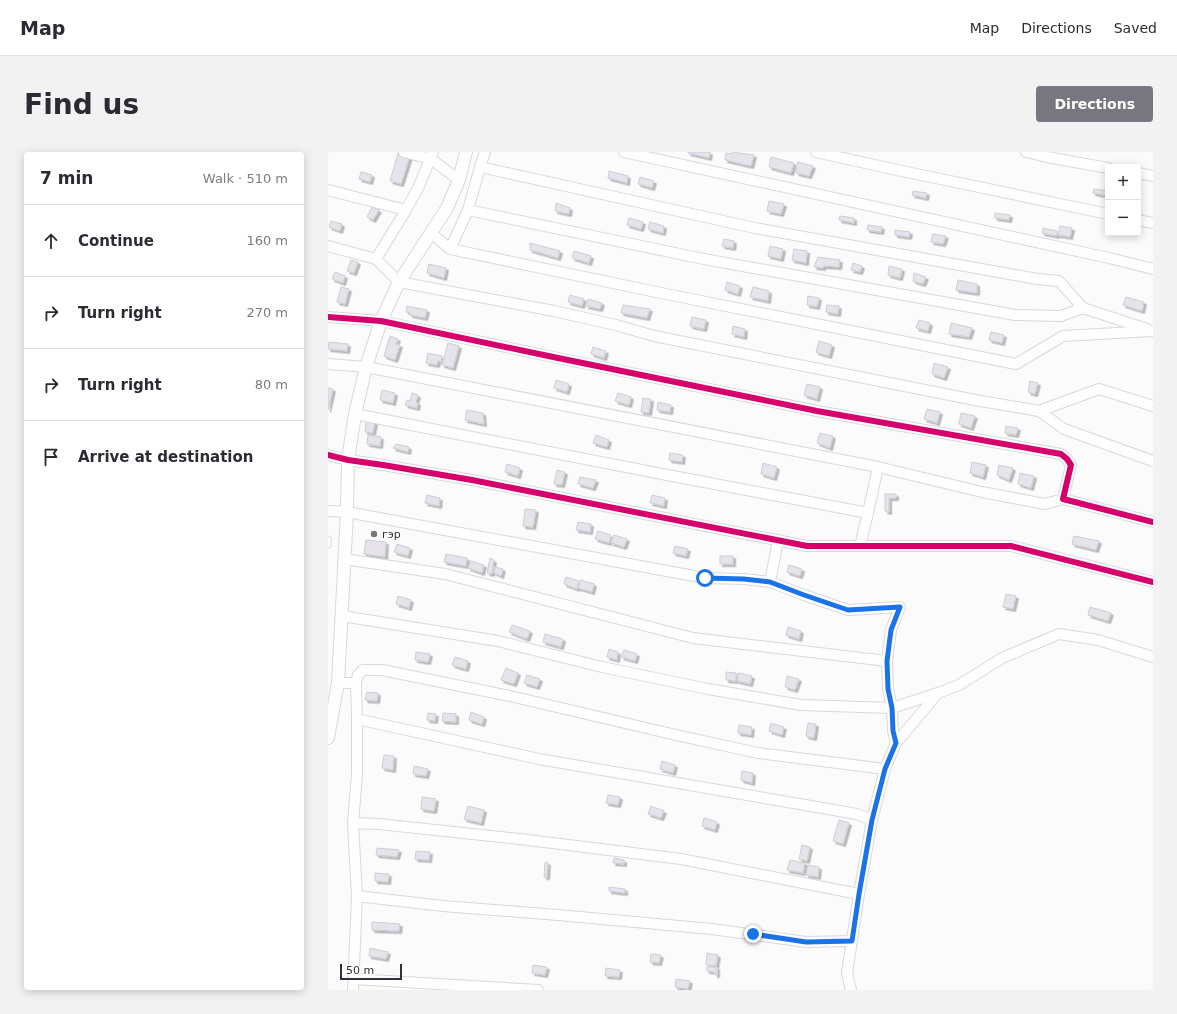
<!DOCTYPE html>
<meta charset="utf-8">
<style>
:root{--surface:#fff;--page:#f2f2f3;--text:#2b2b33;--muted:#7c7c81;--line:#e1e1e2;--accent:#78767f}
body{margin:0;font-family:"DejaVu Sans",sans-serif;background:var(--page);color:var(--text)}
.controls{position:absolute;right:12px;top:12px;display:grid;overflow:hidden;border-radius:4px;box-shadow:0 2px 10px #0003}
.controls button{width:36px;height:36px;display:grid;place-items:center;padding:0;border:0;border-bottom:1px solid var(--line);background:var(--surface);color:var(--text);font:20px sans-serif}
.scale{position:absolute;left:12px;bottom:10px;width:62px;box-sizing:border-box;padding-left:4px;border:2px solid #322f3c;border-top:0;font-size:11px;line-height:14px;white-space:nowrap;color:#322f3c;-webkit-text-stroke:3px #fff;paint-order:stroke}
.stop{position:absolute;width:12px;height:12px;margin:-9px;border:3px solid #1a73e8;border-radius:50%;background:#fff}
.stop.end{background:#1a73e8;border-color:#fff;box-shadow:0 1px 4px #0008}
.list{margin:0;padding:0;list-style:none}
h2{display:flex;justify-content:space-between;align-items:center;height:52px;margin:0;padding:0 16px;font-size:17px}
h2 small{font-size:13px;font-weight:400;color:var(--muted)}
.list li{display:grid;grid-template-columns:26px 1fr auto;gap:12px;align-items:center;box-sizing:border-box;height:72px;padding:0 16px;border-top:1px solid var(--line)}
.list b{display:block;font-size:15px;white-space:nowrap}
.list em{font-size:13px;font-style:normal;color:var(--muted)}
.icon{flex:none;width:22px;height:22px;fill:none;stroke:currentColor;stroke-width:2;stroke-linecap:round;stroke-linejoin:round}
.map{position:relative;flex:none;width:825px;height:838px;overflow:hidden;border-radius:4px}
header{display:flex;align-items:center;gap:24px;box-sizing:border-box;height:56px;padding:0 20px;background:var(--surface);border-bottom:1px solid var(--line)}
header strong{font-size:19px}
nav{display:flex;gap:22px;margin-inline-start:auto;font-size:14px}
.intro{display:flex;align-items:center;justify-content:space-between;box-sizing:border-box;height:96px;padding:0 24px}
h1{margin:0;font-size:28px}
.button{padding:10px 18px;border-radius:4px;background:var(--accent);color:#fff;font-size:14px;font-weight:700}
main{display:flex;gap:24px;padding:0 24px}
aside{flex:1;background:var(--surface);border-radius:4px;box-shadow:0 2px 10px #0003}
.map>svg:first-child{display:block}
.building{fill:#e6e3eb;stroke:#cecdd3;filter:url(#shadow)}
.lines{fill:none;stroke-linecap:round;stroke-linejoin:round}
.service-casing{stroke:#d9d8de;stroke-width:7}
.minor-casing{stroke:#d9d8de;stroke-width:12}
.tertiary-casing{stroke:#d9d8de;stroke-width:14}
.service{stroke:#fefefe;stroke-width:5}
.minor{stroke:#fefefe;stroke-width:10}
.tertiary{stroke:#fefefe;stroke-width:12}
.cycleway-casing{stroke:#fff;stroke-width:8}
.cycleway{stroke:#d6006c;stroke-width:6}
.route{stroke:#1a73e8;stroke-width:5}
.poi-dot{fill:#78767f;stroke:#fff;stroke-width:1.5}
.labels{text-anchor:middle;stroke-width:3;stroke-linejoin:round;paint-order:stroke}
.poi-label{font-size:11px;fill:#322f3c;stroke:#fff;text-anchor:start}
</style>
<header>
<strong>Map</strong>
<nav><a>Map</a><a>Directions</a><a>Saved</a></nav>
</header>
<div class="intro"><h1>Find us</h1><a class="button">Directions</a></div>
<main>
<aside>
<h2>7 min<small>Walk · 510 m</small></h2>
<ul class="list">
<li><svg class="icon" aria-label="ahead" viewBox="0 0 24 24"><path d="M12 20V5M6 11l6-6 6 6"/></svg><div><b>Continue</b></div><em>160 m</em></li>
<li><svg class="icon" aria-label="right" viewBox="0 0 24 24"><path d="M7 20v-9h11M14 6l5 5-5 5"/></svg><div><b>Turn right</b></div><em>270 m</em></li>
<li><svg class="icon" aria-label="right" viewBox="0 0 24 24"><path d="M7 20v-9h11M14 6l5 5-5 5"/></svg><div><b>Turn right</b></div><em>80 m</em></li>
<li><svg class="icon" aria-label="arrive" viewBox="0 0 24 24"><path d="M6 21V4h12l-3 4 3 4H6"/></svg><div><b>Arrive at destination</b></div></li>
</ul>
</aside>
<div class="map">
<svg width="825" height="838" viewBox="0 0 825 838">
<defs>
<filter id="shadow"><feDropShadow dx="2.5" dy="2.5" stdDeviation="0" flood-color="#0004"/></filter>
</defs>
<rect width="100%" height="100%" fill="#fbfbfb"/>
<!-- building -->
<g class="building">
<path d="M 360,0 L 382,0 L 381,6 L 360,1 Z"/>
<path d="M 404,0 L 426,3 L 423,14 L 397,8 L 398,1 L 404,2 Z"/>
<path d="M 70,1 L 82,4 L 73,32 L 62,29 Z"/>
<path d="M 443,5 L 466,11 L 463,21 L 441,15 Z"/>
<path d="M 470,10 L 485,14 L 481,24 L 468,21 Z"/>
<path d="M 281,19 L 300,24 L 299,31 L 280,26 Z"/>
<path d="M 33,20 L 44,23 L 42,30 L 31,27 Z"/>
<path d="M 312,25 L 326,29 L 324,36 L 310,32 Z"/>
<path d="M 766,37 L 780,39 L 780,44 L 765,41 Z"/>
<path d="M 585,39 L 599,41 L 598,46 L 584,43 Z"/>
<path d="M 441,49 L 456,52 L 453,62 L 439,59 Z"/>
<path d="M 228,51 L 242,56 L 241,62 L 227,59 Z"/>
<path d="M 44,55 L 51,58 L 45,68 L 39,65 Z"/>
<path d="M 667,61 L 682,63 L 681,68 L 667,66 Z"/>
<path d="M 512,64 L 526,66 L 526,71 L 511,68 Z"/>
<path d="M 301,66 L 315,70 L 313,77 L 299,73 Z"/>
<path d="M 3,69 L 14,72 L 12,79 L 1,75 Z"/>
<path d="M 322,70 L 336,74 L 335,81 L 320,77 Z"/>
<path d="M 540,73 L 554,75 L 553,80 L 539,78 Z"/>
<path d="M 732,74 L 744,76 L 742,85 L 730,83 Z"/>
<path d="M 715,76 L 729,79 L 729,84 L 714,81 Z"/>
<path d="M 567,78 L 582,80 L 581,85 L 567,83 Z"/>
<path d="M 605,82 L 618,84 L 615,92 L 603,90 Z"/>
<path d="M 396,87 L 406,89 L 405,96 L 394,94 Z"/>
<path d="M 202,91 L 232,99 L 230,106 L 202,98 Z"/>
<path d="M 442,94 L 455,97 L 453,107 L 440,104 Z"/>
<path d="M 466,97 L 479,99 L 478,111 L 464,108 Z"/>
<path d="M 246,99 L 263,104 L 261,111 L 244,106 Z"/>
<path d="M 490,105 L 512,108 L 511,115 L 496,114 L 495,116 L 486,115 Z"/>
<path d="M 23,108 L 30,110 L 26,121 L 19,119 Z"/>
<path d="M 525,111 L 534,114 L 532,120 L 523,118 Z"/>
<path d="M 101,112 L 118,116 L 116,126 L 99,121 Z"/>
<path d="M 561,114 L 574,117 L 572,126 L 560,123 Z"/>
<path d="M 7,120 L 17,124 L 15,131 L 4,127 Z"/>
<path d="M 586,121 L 598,125 L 595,132 L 585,129 Z"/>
<path d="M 630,128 L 649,132 L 649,141 L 628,138 Z"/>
<path d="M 399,130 L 412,134 L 410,142 L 397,138 Z"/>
<path d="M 13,135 L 21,137 L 17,152 L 9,150 Z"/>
<path d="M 425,135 L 441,139 L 440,149 L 422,145 Z"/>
<path d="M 242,143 L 256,147 L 254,154 L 240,150 Z"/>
<path d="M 480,144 L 491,146 L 489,155 L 479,153 Z"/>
<path d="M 798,145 L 816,150 L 814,159 L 795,153 Z"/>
<path d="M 260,147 L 274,151 L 272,157 L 258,154 Z"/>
<path d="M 295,153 L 322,157 L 319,166 L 293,161 Z"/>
<path d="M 499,153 L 511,154 L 510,162 L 498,160 Z"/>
<path d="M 79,154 L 99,158 L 97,166 L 82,163 L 82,161 L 78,160 Z"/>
<path d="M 364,165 L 378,168 L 376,177 L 362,174 Z"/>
<path d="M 591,168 L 602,171 L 600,179 L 588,176 Z"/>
<path d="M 623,171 L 644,176 L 641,185 L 621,182 Z"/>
<path d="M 405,174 L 417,177 L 416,185 L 404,182 Z"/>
<path d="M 663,180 L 676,183 L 674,191 L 661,188 Z"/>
<path d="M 62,184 L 70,187 L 68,192 L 72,193 L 67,208 L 56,204 Z"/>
<path d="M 491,189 L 504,193 L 501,204 L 488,200 Z"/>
<path d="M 1,190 L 20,192 L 19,199 L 0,197 Z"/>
<path d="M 120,191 L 131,194 L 125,216 L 114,213 Z"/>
<path d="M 265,195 L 278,199 L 276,206 L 263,202 Z"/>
<path d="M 100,201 L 114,204 L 113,210 L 110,209 L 109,213 L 98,211 Z"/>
<path d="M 606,211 L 620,215 L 616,226 L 604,222 Z"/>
<path d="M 228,228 L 241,232 L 239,240 L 226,236 Z"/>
<path d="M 702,229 L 710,231 L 707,242 L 700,240 Z"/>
<path d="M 479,232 L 492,235 L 489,247 L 476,243 Z"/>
<path d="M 0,236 L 5,237 L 0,258 Z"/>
<path d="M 54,238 L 67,241 L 65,251 L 52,248 Z"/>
<path d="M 84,241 L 90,243 L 88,250 L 90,251 L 89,256 L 77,253 L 79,248 L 82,249 Z"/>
<path d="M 290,241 L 303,245 L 301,253 L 287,249 Z"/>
<path d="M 315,246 L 323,247 L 321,261 L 313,260 Z"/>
<path d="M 330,250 L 343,253 L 342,260 L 329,258 Z"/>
<path d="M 599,257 L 612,260 L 609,271 L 596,267 Z"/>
<path d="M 139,258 L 155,261 L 156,272 L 137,268 Z"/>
<path d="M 633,261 L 647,264 L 643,276 L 631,272 Z"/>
<path d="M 38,269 L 47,270 L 45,281 L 37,280 Z"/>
<path d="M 678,274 L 690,276 L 688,283 L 677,281 Z"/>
<path d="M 492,281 L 505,284 L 502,296 L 489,291 Z"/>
<path d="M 40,283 L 53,285 L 52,294 L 39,292 Z"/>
<path d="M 268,283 L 281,288 L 279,295 L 265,291 Z"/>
<path d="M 68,292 L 81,295 L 80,300 L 65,296 Z"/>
<path d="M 342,301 L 355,303 L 354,310 L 341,308 Z"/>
<path d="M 644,310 L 658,313 L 655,325 L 642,321 Z"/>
<path d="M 435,311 L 449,315 L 446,326 L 433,322 Z"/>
<path d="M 179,312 L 192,316 L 190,324 L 177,320 Z"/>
<path d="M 671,313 L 685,316 L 681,328 L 669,323 Z"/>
<path d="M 229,318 L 237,320 L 234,333 L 226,332 Z"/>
<path d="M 692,321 L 706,324 L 703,336 L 690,332 Z"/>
<path d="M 252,325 L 268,328 L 265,336 L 250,332 Z"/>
<path d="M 557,342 L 568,342 L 568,346 L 561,346 L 561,360 L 557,359 Z"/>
<path d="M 99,343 L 112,346 L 111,354 L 97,351 Z"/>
<path d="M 324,343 L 337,346 L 336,354 L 322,351 Z"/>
<path d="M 197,357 L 208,358 L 205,375 L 195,374 Z"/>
<path d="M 250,370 L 263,372 L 262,380 L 248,378 Z"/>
<path d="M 270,379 L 283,383 L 281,391 L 267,387 Z"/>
<path d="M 286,383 L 299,387 L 296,395 L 283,391 Z"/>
<path d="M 746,384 L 771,389 L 768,398 L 744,392 Z"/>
<path d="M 38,388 L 58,390 L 57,405 L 36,402 Z"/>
<path d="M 69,392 L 82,396 L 80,404 L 66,400 Z"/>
<path d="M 347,394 L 360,397 L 358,404 L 345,401 Z"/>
<path d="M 118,402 L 139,406 L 138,414 L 116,410 Z"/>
<rect x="392" y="404" width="13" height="8"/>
<path d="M 162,406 L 166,408 L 164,422 L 159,421 Z"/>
<path d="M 143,409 L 156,413 L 154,421 L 140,416 Z"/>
<path d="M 461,413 L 474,417 L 472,424 L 459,420 Z"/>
<path d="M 167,415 L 175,417 L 173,424 L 166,421 Z"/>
<path d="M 238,425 L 251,429 L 249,437 L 236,432 Z"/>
<path d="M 253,428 L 266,432 L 264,440 L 250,436 Z"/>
<path d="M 678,442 L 688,444 L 685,457 L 675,455 Z"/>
<path d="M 70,444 L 83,448 L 81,456 L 68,452 Z"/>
<path d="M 762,455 L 783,461 L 780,469 L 760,463 Z"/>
<path d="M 184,473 L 202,479 L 199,487 L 181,480 Z"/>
<path d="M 460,475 L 473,479 L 471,487 L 458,483 Z"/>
<path d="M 217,482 L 235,487 L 233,495 L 215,490 Z"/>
<path d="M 281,497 L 290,500 L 289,508 L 279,505 Z"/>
<path d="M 296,498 L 309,502 L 307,509 L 293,505 Z"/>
<path d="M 88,500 L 102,502 L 100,510 L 87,508 Z"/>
<path d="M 127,505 L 140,509 L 138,517 L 124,513 Z"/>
<path d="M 178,516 L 190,521 L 186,532 L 173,528 Z"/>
<path d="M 398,520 L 408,521 L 408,529 L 398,528 Z"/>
<path d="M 410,521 L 424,524 L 422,532 L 409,529 Z"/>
<path d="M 199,523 L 212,527 L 209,535 L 196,531 Z"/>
<path d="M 459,524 L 471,527 L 467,538 L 457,535 Z"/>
<path d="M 39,540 L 50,541 L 49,549 L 37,548 Z"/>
<path d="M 143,560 L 156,565 L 154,572 L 141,568 Z"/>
<path d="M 100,561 L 108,562 L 107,569 L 99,568 Z"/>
<path d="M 115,561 L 128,562 L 128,570 L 114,569 Z"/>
<path d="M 443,571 L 456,575 L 454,583 L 441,579 Z"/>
<path d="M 480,571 L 488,572 L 486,586 L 478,584 Z"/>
<path d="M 411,573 L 424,575 L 423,583 L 410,581 Z"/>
<path d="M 56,603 L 66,604 L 65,618 L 54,616 Z"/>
<path d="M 334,609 L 347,613 L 345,621 L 332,617 Z"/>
<path d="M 86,614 L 100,617 L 98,624 L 85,622 Z"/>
<path d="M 414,619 L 425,621 L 424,631 L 413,628 Z"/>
<path d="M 280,643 L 292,645 L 290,653 L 278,651 Z"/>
<path d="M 94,645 L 108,647 L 106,659 L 93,657 Z"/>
<path d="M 140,654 L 156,658 L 153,671 L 136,667 Z"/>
<path d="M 323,654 L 336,659 L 333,666 L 320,662 Z"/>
<path d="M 376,666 L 389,670 L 387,678 L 374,674 Z"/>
<path d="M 511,668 L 521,671 L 515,692 L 505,689 Z"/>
<path d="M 474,693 L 482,695 L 479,709 L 471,707 Z"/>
<path d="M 49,696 L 71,698 L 69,705 L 48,703 Z"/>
<path d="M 88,699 L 102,700 L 101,708 L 87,707 Z"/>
<path d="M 286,706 L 296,708 L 296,712 L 285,711 Z"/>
<path d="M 462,708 L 477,711 L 475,721 L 459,718 Z"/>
<path d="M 217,710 L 220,711 L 219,725 L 216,725 Z"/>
<path d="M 480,713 L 491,715 L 490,725 L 478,723 Z"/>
<path d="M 47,721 L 61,722 L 60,730 L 47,729 Z"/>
<path d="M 281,735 L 297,737 L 297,741 L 281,739 Z"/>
<path d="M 44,770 L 72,772 L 71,779 L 44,778 Z"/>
<path d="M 42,796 L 60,800 L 58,807 L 41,804 Z"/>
<path d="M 379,801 L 390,803 L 388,814 L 378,813 Z"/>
<path d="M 323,802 L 333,803 L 331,811 L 322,810 Z"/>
<path d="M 205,813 L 219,815 L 217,823 L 204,821 Z"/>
<path d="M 379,815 L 389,815 L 389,823 L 387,823 L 387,820 L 379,819 Z"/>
<path d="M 278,816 L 292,818 L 291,825 L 277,824 Z"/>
<path d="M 348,827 L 362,829 L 360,837 L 347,835 Z"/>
</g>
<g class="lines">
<!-- service casing -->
<g class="service-casing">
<path id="service" d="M 0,387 L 0,393"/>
</g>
<!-- minor casing -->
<g class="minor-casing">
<g id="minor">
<path d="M 76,0 L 103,7 L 131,28"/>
<path d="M 296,0 L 781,106 L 825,117"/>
<path d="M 488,0 L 569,18 L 780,62"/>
<path d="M 698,0 L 719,5 L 780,16"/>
<path d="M 152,15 L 427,76 L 709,127 L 731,129 L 755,156 L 819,177"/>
<path d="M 810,21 L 825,24"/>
<path d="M 0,38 L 78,58 L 91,34 L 105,0"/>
<path d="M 140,58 L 376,107 L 687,163 L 733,164 L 755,156"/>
<path d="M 810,68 L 825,71"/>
<path d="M 103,81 L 122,97 L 338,142 L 688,212 L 735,184 L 825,179"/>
<path d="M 0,94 L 48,107 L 71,130 L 226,159 L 288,173 L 326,184 L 647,248 L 711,259 L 771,237 L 825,254"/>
<path d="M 122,97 L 140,58 L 152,15 L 157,0"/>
<path d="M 48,107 L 78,58"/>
<path d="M 0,165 L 53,169 L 230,206 L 489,259 L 733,302 L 739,307 L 743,313 L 735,347 L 825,370"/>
<path d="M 0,212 L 38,215 L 550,315 L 654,340 L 717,352 L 735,347"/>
<path d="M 711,259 L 736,277 L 825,309"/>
<path d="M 27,262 L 334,322 L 540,361"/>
<path d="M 0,303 L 20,308 L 55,313 L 144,328 L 479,394 L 683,394 L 825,430"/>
<path d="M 0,359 L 19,360 L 377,426 L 416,427 L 442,430 L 476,443 L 520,458 L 572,455 L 563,478 L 559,509 L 560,537 L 564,556 L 565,579 L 568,591"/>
<path d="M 532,394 L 540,361 L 550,315"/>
<path d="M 16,407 L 117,422 L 365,486 L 559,509"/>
<path d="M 442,430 L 450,388"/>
<path d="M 14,464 L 170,489 L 274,515 L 380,537 L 473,553 L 564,556 L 610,541"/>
<path d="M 10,531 L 28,531 L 29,567 L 29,623 L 25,671 L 29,744 L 25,838"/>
<path d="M 28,531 L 30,523 L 35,518 L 54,518 L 182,544 L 348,583 L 430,601 L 557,617"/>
<path d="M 29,567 L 211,607 L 529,662 L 544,668"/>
<path d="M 25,671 L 51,672 L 192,687 L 353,707 L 490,734 L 531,742"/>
<path d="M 29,744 L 115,754 L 230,763 L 384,777 L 478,790 L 524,789"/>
<path d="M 26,827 L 210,838"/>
<path d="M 523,838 L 519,821 L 531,742 L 544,668 L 557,617 L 568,591 L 610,541 L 631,533 L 674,506 L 731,482 L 770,488 L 825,505"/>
</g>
</g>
<!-- tertiary casing -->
<g class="tertiary-casing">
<path id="tertiary" d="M 0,586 L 10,531 L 19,360 L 20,308 L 27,262 L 38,215 L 53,169 L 71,130 L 119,56 L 131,28 L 138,0"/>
</g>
<!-- service -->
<use href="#service" class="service"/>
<!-- minor -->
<use href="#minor" class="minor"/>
<!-- tertiary -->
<use href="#tertiary" class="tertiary"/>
<!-- cycleway casing -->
<g class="cycleway-casing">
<g id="cycleway">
<path d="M 0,165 L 53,169 L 230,206 L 489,259 L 733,302 L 739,307 L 743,313 L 735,347 L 825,370"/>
<path d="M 0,303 L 20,308 L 55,313 L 144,328 L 479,394 L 683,394 L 825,430"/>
</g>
</g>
<!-- cycleway -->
<use href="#cycleway" class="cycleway"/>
</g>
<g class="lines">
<!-- route -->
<path class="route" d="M 377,426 L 416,427 L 442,430 L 476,443 L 520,458 L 572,455 L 563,478 L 559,509 L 560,537 L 564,556 L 565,579 L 568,591 L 557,617 L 544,668 L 531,742 L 524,789 L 478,790 L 425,782"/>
</g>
<!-- markers -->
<circle class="poi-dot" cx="46" cy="382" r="4"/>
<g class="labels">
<!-- poi labels -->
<g class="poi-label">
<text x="54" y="386">гэр</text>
</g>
</g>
</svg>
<div class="controls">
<button>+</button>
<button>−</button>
</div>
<div class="scale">50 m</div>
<div class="stop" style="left:377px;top:426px"></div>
<div class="stop end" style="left:425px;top:782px"></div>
</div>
</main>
